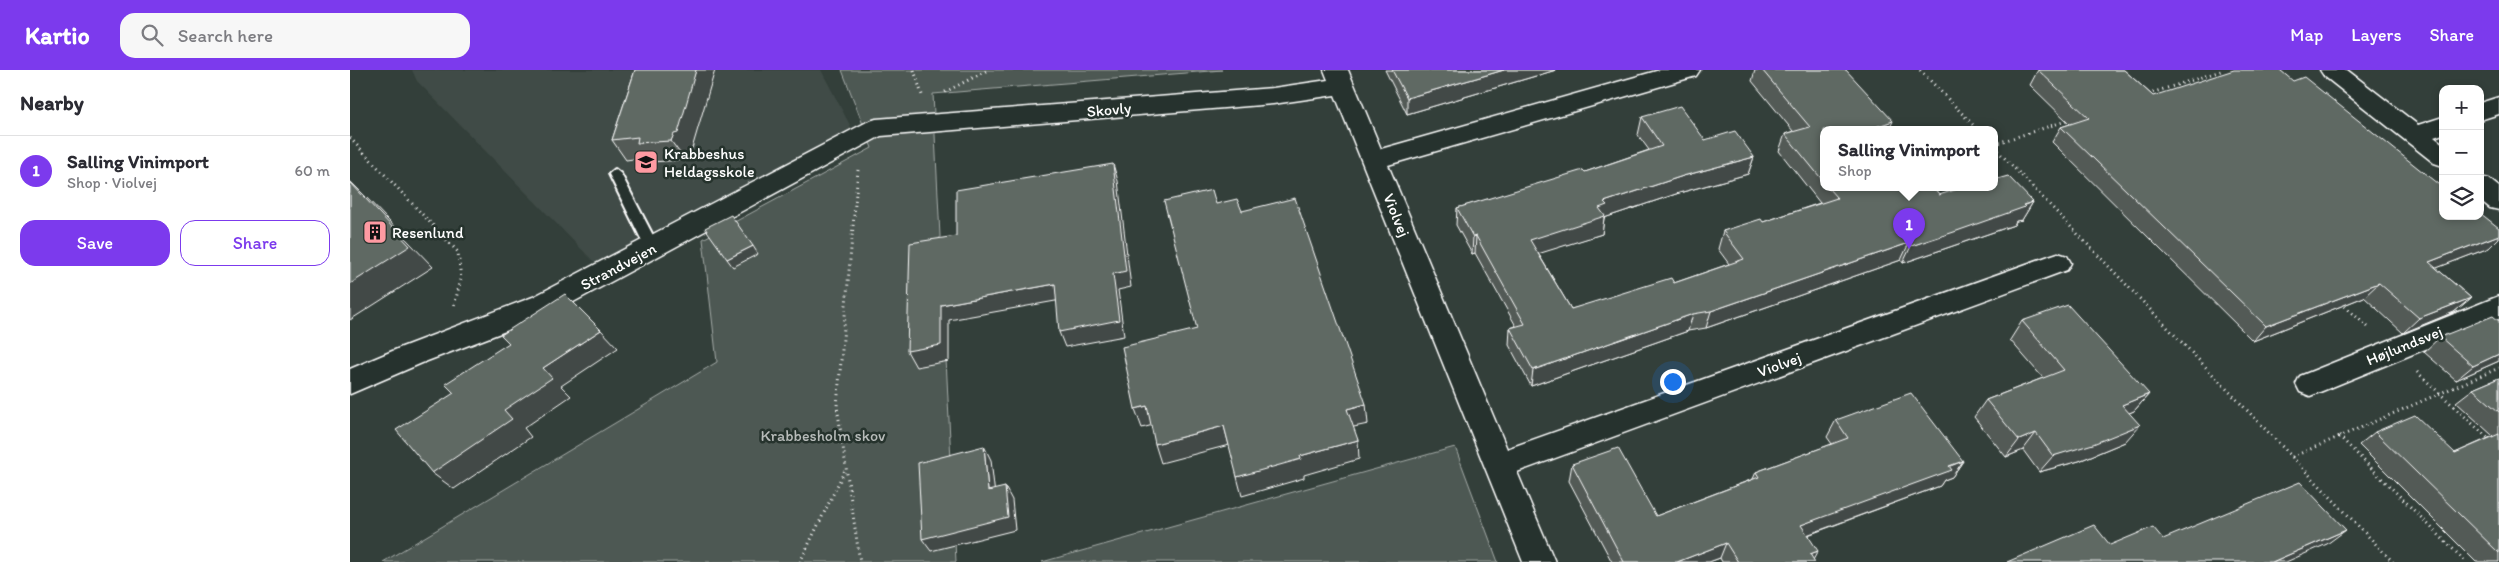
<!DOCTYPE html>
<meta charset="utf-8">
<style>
:root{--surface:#fff;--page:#f7f7f7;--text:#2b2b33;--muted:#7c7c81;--line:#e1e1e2;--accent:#7c3aed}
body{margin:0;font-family:Itim,sans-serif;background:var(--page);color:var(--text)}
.controls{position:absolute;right:15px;top:15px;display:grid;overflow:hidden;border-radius:10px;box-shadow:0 2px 8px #0003}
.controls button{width:45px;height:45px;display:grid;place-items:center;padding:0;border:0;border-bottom:1px solid var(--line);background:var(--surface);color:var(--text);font:25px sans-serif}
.you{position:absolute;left:1322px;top:311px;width:18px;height:18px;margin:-12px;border:4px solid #fff;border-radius:50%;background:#1a73e8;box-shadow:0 0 0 8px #1a73e833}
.badge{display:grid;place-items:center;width:32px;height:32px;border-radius:50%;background:var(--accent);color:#fff;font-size:16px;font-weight:700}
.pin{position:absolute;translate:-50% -41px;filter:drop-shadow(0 1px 2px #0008)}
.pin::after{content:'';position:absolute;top:26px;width:18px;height:15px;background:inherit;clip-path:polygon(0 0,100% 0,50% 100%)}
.popup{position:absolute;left:1470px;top:56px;width:178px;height:65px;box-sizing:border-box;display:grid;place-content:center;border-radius:10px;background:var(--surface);filter:drop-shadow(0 1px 4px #0005);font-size:16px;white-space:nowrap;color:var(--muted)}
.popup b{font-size:19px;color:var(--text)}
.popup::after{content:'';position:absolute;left:50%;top:100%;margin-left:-10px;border:10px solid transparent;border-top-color:var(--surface)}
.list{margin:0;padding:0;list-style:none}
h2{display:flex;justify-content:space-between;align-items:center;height:65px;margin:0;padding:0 20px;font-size:21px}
h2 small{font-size:16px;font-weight:400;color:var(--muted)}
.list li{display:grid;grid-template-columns:32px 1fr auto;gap:15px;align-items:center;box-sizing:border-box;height:70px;padding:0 20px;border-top:1px solid var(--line)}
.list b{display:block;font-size:19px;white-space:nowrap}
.list p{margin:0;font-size:16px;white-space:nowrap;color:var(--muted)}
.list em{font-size:16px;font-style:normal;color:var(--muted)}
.actions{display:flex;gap:10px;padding:15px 20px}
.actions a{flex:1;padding:11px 0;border:1px solid var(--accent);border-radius:15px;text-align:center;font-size:18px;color:var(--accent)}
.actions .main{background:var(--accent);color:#fff}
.icon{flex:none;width:28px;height:28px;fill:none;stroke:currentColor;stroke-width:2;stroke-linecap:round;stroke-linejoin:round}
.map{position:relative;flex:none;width:2149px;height:492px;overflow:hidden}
header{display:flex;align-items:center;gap:30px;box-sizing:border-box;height:70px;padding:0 25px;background:var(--accent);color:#fff}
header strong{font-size:24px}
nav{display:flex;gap:28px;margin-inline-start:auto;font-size:18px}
.search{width:350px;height:45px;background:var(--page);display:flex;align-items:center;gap:12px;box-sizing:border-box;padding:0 18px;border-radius:15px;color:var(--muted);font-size:19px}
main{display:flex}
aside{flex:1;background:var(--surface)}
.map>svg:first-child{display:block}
.built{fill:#404c47}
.green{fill:#4d5853;stroke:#a6aca9}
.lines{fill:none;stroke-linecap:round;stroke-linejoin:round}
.service-casing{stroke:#fff;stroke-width:4}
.minor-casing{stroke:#fff;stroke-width:3}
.path{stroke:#fff;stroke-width:3;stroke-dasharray:1 4;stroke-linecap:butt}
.service{fill:#26332d;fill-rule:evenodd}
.minor{fill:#26332d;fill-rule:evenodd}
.wall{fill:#525a56;stroke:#fff}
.shaded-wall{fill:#424a46;stroke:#fff}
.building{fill:#5f6964;stroke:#fff}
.labels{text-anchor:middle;stroke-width:5;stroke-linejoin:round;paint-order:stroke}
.street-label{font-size:16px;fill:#fff;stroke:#26332d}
.poi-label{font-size:16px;fill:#fff;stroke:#26332d;text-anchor:start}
.park-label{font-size:16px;fill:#b8bcba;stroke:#26332d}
</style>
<header>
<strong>Kartio</strong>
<div class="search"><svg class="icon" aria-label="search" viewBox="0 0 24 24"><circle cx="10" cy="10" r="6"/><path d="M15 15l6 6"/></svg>Search here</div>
<nav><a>Map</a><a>Layers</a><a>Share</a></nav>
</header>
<main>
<aside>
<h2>Nearby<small></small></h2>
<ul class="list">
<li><span class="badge">1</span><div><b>Salling Vinimport</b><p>Shop · Violvej</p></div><em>60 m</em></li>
</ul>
<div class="actions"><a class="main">Save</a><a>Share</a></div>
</aside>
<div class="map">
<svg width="2149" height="492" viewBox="0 0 2149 492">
<rect width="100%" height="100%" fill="#333f3a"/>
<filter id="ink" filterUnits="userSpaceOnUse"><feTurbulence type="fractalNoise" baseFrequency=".02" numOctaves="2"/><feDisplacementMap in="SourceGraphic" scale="10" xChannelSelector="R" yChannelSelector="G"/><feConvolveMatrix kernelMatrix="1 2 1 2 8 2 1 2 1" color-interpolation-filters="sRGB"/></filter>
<g filter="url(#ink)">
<!-- built -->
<path class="built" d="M 62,0 L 471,0 L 503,61 L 248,196 L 67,11 Z"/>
<!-- green -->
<g class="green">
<path d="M 492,0 L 872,0 L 583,24 L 606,492 L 33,492 L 367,292 L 353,169 L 522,78 Z"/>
<path d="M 1105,377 L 1148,492 L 692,492 Z"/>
</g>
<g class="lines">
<!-- service casing -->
<g class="service-casing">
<path id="service" d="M 265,99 L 271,104 L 309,177 L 307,181 L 297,181 L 295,177 L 259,104 Z"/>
</g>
<!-- minor casing -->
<g class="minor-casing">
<g id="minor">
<path d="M 974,0 L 998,0 L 1031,79 L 1310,0 L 1350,0 L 1346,6 L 1038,95 L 1157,379 L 1699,186 L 1708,183 L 1717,186 L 1721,193 L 1717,200 L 1167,402 L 1205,492 L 1173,492 L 985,25 L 923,34 L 531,66 L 203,243 L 72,293 L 0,324 L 0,299 L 52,277 L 183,227 L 517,52 L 526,49 L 923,18 L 978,10 Z"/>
<path d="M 1970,0 L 1997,0 L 2068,55 L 2093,47 L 2093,64 L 2084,67 L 2093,74 L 2093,96 L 2084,93 L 1974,6 Z"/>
<path d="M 2149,27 L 2149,44 L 2130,50 L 2130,33 Z"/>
<path d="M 2130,107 L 2139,109 L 2149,117 L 2149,140 L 2140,138 L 2130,130 Z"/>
<path d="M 2149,226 L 2149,249 L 1960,326 L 1950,322 L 1946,314 L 1950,306 Z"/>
</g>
</g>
<!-- path -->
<g class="path">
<path d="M 564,0 L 572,25"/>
<path d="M 1570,0 L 1628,60"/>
<path d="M 595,22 L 638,0"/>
<path d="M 1798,24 L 1874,0"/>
<path d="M 0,68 L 108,182 L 111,209 L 104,236"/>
<path d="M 1644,74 L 1719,50"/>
<path d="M 1644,77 L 2043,492"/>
<path d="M 508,100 L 487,336 L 510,492"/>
<path d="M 1991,233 L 2018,257"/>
<path d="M 2067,302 L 2141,371"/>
<path d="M 1989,366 L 2116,492"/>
<path d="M 1942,387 L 2149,298"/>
<path d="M 450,492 L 496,398"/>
</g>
<!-- service -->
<use href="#service" class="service"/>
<!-- minor -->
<use href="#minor" class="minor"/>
</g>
<!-- wall -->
<g class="wall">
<path d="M 285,0 L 341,82 L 337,83 L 335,90 L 301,92 L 298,87 L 276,90 L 262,70 Z"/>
<path d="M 1035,0 L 1206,0 L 1057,44 Z"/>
<path d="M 1405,0 L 1496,0 L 1474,60 L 1474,118 L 1583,118 L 1589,125 L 1683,132 L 1672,150 L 1666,151 L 1664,155 L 1553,193 L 1551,190 L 1356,258 L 1338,261 L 1181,316 L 1159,275 L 1160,258 L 1166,256 L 1125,183 L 1122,184 L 1106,155 L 1107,138 L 1235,102 L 1299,80 L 1288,65 L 1292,47 L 1355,70 L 1404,87 L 1398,104 L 1329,123 L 1254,148 L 1252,164 L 1188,183 L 1221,239 L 1324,213 L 1379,194 L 1368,179 L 1373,161 L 1413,152 L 1470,133 L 1429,81 L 1435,64 L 1443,61 L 1402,11 Z"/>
<path d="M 1688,0 L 1774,0 L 1803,26 L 2093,146 L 2149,158 L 2149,168 L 2139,178 L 2086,198 L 2121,228 L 2104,242 L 2053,263 L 2014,227 L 1903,271 L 1702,72 L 1711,57 L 1720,54 L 1680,15 Z"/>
<path d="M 1672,251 L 1799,324 L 1784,341 L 1779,343 L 1775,372 L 1729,391 L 1689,402 L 1673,380 L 1656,387 L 1624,347 L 1636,330 L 1693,308 L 1660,270 Z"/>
<path d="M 2090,267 L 2149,291 L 2106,310 L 2074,282 Z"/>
<path d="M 2149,308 L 2149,492 L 2126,492 L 2009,375 L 2025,362 L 2105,383 L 2143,366 L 2106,332 L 2123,319 Z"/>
<path d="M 1486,350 L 1613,391 L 1602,407 L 1594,410 L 1590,416 L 1458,465 L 1463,490 L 1465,492 L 1372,492 L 1370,488 L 1359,492 L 1262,492 L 1219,411 L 1222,394 L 1306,446 L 1403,409 L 1406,402 L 1482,374 L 1477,367 Z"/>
</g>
<!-- shaded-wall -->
<g class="shaded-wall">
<path d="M 346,0 L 365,0 L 341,82 L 337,83 L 335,90 L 321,71 Z"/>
<path d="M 1154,0 L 1206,0 L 1057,44 L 1057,28 Z"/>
<path d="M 1543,51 L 1539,60 L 1516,60 Z"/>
<path d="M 1404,87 L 1398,104 L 1329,123 L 1254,148 L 1252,164 L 1178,187 L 1180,170 L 1249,138 L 1254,132 L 1333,106 Z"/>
<path d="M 763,94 L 768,111 L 781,217 L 768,220 L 774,266 L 715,277 L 709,262 Z"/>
<path d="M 0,111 L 14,125 L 83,197 L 11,243 L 0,250 Z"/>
<path d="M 1683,132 L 1672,150 L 1666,151 L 1664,155 L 1553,193 L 1561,176 Z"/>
<path d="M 2149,165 L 2149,168 L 2139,178 L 2063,207 L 2079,192 Z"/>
<path d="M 1126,166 L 1125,183 L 1122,184 L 1123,167 Z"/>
<path d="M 1559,173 L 1551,190 L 1356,258 L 1361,241 Z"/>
<path d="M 403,176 L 408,184 L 383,197 L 377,189 Z"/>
<path d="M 2029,213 L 2014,227 L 1903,271 L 1916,256 Z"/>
<path d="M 705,214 L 711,230 L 599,250 L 599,291 L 566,297 L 557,281 L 591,235 Z"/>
<path d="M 2121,228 L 2104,242 L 2053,263 L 2069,248 Z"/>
<path d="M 1343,244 L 1338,261 L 1181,316 L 1183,300 Z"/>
<path d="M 251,260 L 268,278 L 211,316 L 221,326 L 174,358 L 181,367 L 104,419 L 82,403 L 193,298 Z"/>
<path d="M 2149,284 L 2149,291 L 2106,310 L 2123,296 Z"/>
<path d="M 1799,324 L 1784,341 L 1757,352 L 1772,335 Z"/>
<path d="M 1016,334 L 1018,354 L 999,358 L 997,339 Z"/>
<path d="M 797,336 L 803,355 L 792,358 L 785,339 Z"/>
<path d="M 1790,355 L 1775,372 L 1729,391 L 1689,402 L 1703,386 Z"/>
<path d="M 874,356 L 879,375 L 811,393 L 805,374 Z"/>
<path d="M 1686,363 L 1673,380 L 1656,387 L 1669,370 Z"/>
<path d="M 1008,370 L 1009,389 L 954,405 L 954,408 L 892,426 L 887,407 L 950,386 Z"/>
<path d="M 634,376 L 641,390 L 646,434 L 638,421 Z"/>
<path d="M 1613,391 L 1602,407 L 1594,410 L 1590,416 L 1443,470 L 1451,455 Z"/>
<path d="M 655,417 L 662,430 L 665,460 L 581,481 L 572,469 Z"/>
<path d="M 1996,460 L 1977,474 L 1936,492 L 1922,492 Z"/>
<path d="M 1376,473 L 1370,488 L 1359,492 L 1327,492 Z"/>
<path d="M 1468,481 L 1462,492 L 1460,484 Z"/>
</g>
<!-- building -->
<g class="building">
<path d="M 285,0 L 346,0 L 328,63 L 324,64 L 321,71 L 287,73 L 288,67 L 262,70 Z"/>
<path d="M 1042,0 L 1154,0 L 1057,28 Z"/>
<path d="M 1412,0 L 1496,0 L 1543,51 L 1516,60 L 1474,60 L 1474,112 L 1435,64 L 1460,57 Z"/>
<path d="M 1688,0 L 1774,0 L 1803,26 L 1884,0 L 1930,0 L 1943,11 L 1954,7 L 2093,118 L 2093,146 L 2130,146 L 2130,143 L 2149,158 L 2149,165 L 2079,192 L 2121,228 L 2069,248 L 2029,213 L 1916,256 L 1711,57 L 1739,48 Z"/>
<path d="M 1330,36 L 1355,70 L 1385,61 L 1404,87 L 1333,106 L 1254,132 L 1257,135 L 1249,138 L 1255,146 L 1180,170 L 1221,239 L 1321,208 L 1324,213 L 1394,189 L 1373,161 L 1411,149 L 1413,152 L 1487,128 L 1478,118 L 1583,118 L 1589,125 L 1611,118 L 1644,118 L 1644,110 L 1658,106 L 1683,132 L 1673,135 L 1675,137 L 1604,162 L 1561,176 L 1559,173 L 1361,241 L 1343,244 L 1183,300 L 1160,258 L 1175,254 L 1126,166 L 1123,167 L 1107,138 L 1233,100 L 1235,102 L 1312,76 L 1292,47 Z"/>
<path d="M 763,94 L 776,201 L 763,204 L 769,250 L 709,262 L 705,214 L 591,235 L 591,275 L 557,281 L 560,173 L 606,166 L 606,120 Z"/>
<path d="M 0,112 L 60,176 L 0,214 Z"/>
<path d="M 862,120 L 866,134 L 887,129 L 892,141 L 945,128 L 1016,334 L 997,339 L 1008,370 L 950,386 L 951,389 L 887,407 L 874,356 L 805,374 L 797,336 L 785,339 L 772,277 L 847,259 L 814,131 Z"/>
<path d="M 381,145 L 403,176 L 377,189 L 355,158 Z"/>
<path d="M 215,224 L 251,260 L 193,298 L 202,308 L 154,340 L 162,349 L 82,403 L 46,360 L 104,323 L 95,314 L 159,273 L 151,265 Z"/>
<path d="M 1718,235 L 1799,324 L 1772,335 L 1790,355 L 1743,374 L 1703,386 L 1686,363 L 1669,370 L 1636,330 L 1714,300 L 1672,251 Z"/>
<path d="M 2143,246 L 2149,251 L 2149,284 L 2123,296 L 2090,267 Z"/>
<path d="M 2149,308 L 2149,342 L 2123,319 Z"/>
<path d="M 1561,323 L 1613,391 L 1599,396 L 1602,400 L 1451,455 L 1468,481 L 1460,484 L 1465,492 L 1388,492 L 1376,473 L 1327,492 L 1274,492 L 1222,394 L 1268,378 L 1306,446 L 1409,407 L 1406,402 L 1498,368 L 1486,350 Z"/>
<path d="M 2065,345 L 2105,383 L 2149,364 L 2149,483 L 2025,362 Z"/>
<path d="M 634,376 L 638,421 L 655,417 L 658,447 L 572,469 L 568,393 Z"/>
<path d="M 1950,412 L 1996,460 L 1922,492 L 1657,492 L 1744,455 L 1760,475 L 1803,457 L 1813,469 Z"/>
</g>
</g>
<!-- icons -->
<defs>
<g id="school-square" transform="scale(1.25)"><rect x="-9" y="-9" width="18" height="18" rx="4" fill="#ff9aa2" stroke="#26332d"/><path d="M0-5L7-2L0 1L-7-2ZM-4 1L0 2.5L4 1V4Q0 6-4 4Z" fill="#111"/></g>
<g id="building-square" transform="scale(1.25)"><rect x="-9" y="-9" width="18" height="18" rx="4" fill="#ff9aa2" stroke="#26332d"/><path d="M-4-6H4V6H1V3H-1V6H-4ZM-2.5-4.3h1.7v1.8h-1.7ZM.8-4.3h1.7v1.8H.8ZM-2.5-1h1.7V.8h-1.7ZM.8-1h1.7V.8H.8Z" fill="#111"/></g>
</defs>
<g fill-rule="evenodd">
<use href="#school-square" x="296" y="92"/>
<use href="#building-square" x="25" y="162"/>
</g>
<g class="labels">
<!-- street labels -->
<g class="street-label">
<text transform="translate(759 39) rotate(-5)" y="6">Skovly</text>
<text transform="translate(1047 145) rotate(68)" y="6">Violvej</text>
<text transform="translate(268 196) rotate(-28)" y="6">Strandvejen</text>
<text transform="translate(2054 275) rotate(-22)" y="6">Højlundsvej</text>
<text transform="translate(1429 294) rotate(-20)" y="6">Violvej</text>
</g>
<!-- poi labels -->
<g class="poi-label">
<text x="314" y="89">Krabbeshus<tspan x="314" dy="18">Heldagsskole</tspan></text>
<text x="42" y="168">Resenlund</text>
</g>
<!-- park labels -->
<g class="park-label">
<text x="473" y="371">Krabbesholm skov</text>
</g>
</g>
</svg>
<div class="controls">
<button>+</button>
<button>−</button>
<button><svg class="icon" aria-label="layers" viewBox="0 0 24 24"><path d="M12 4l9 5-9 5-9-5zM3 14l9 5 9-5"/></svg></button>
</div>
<div class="you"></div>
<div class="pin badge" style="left:1559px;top:179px">1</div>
<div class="popup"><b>Salling Vinimport</b>Shop</div>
</div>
</main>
